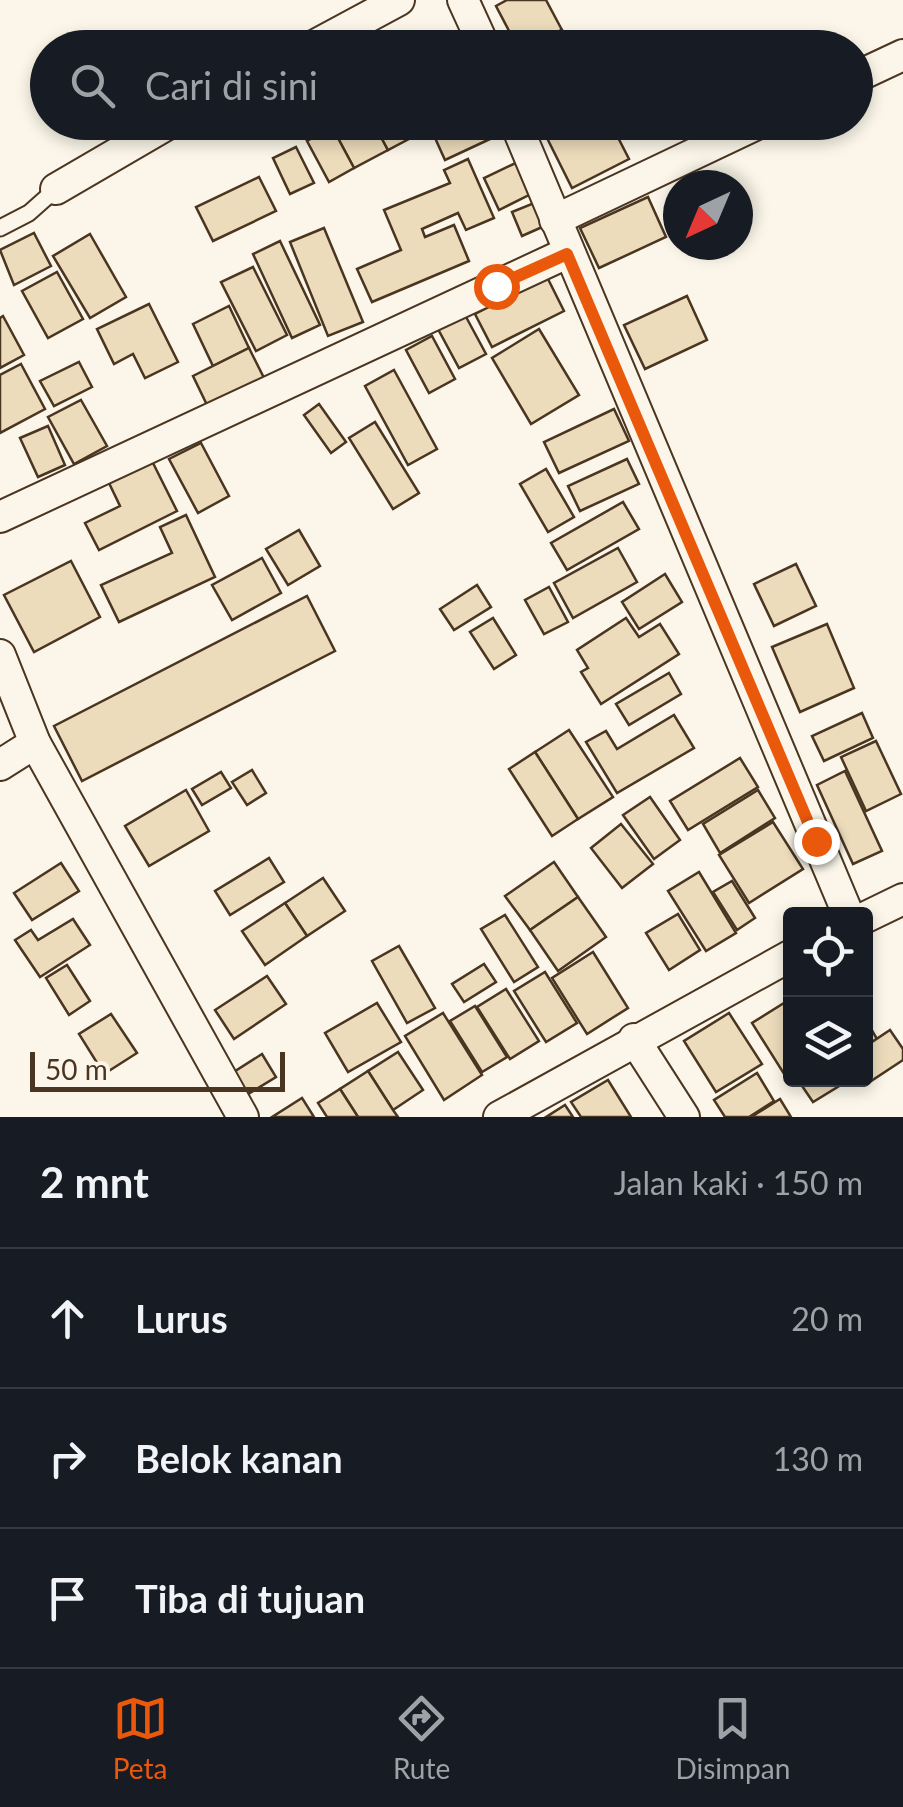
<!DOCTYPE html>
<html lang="id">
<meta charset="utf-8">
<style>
:root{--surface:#171b24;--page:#242831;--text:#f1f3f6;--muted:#9ea1a6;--line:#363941;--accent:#ea580c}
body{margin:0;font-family:Lato,sans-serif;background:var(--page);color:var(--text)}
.controls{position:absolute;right:30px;bottom:30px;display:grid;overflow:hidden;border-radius:10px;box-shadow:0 5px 15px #0003}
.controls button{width:90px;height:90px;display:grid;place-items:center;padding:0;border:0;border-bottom:2px solid var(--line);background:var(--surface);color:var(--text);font:50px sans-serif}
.compass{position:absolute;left:663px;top:170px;width:90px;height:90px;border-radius:50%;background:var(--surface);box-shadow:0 5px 15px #0003;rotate:224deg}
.scale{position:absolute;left:30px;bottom:25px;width:255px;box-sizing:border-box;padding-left:10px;border:5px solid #4a3520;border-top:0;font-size:28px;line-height:35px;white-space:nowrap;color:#4a3520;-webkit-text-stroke:8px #fbf6e9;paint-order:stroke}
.stop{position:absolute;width:30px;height:30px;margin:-22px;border:8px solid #ea580c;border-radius:50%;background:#fff}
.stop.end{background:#ea580c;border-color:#fff;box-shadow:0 2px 10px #0008}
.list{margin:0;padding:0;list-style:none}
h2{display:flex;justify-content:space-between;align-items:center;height:130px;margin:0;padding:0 40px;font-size:42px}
h2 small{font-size:32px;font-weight:400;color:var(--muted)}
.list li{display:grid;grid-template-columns:65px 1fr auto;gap:30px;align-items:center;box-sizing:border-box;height:140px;padding:0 40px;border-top:2px solid var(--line)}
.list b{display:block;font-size:38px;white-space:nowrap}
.list em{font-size:32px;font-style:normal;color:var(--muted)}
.icon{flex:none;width:55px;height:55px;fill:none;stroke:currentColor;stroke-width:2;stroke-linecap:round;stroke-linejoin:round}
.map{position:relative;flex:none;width:903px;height:1117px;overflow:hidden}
.search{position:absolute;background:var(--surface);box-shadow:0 5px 15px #0003;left:30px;right:30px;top:30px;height:110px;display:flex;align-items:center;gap:25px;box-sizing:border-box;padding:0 35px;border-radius:55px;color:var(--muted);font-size:38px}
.sheet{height:550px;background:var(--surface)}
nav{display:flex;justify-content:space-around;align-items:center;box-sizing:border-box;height:140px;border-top:2px solid var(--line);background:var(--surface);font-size:28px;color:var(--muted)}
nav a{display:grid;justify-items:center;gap:5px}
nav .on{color:var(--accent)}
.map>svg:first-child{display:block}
.building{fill:#ecdcbc;stroke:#4a3520;stroke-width:2.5}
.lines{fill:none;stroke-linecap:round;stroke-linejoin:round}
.lane-casing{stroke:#4a3520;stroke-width:19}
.street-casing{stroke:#4a3520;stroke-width:34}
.lane{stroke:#fbf6e9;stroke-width:15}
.street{stroke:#fbf6e9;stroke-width:30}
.route{stroke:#ea580c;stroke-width:12}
</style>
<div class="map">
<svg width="903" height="1117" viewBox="0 0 903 1117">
<rect width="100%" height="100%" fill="#fbf6e9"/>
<!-- building -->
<g class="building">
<path d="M 507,0 L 546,0 L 562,30 L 518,48 L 496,6 Z"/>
<path d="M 562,30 L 571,48 L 527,48 Z"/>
<path d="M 733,36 L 738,48 L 709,48 Z"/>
<path d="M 123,38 L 128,48 L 108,48 L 108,46 Z"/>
<path d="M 341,122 L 373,122 L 388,150 L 354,168 L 332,127 Z"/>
<path d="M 373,122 L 417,122 L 422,132 L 388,150 Z"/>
<path d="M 444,122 L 501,122 L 505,132 L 445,160 L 431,129 Z"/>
<path d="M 539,122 L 610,122 L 629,159 L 572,188 Z"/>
<path d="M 332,127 L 354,168 L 329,182 L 307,141 Z"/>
<path d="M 296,147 L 314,183 L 290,194 L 273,158 Z"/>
<path d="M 468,159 L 494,218 L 466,230 L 458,213 L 422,229 L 425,237 L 454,225 L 469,261 L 372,302 L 357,269 L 401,250 L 384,210 L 450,183 L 444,170 Z"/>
<path d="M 520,161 L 535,192 L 499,210 L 484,178 Z"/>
<path d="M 259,177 L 276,211 L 213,241 L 196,207 Z"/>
<path d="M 648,197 L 666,237 L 599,268 L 580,228 Z"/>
<path d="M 539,201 L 549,224 L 522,236 L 512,212 Z"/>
<path d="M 324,228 L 363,322 L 328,336 L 290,242 Z"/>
<path d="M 34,233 L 51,266 L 14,285 L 0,250 Z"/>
<path d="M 90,234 L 126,297 L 90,318 L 53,256 Z"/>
<path d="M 280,241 L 320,325 L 292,338 L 253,254 Z"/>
<path d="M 253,267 L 287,335 L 256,351 L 221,282 Z"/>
<path d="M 57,272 L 83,319 L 48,338 L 22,291 Z"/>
<path d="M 547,277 L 564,311 L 492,347 L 475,314 Z"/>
<path d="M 687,296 L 707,340 L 645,369 L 624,325 Z"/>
<path d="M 149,304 L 178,362 L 145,378 L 133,354 L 114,364 L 97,329 Z"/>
<path d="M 229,306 L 249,348 L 213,366 L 193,324 Z"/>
<path d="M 465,315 L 486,354 L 459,368 L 438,329 Z"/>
<path d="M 3,316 L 24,355 L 0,368 L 0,318 Z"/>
<path d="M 539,329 L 579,395 L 531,424 L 492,358 Z"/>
<path d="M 432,336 L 455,379 L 429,393 L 406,350 Z"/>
<path d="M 249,348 L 266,382 L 209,409 L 193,376 Z"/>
<path d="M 79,362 L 92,387 L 54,406 L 40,381 Z"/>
<path d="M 21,364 L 45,409 L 0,433 L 0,375 Z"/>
<path d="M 394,370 L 437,449 L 408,465 L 365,386 Z"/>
<path d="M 81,400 L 107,446 L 74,464 L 48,417 Z"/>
<path d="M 319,404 L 346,442 L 331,453 L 304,415 Z"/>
<path d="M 614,409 L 629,441 L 559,473 L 544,442 Z"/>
<path d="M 375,422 L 419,493 L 393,509 L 349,438 Z"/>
<path d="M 48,426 L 65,465 L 38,477 L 20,438 Z"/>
<path d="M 201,443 L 229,496 L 198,513 L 169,459 Z"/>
<path d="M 627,459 L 639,484 L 580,511 L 568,486 Z"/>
<path d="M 152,461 L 177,511 L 99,550 L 85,523 L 120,506 L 109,483 Z"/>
<path d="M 546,469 L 574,517 L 548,532 L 520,484 Z"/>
<path d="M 623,502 L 639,529 L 567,570 L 551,543 Z"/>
<path d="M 186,515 L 215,577 L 119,622 L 101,585 L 172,553 L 160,527 Z"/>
<path d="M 299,530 L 320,566 L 288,585 L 266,549 Z"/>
<path d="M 618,548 L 637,582 L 573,618 L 554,583 Z"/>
<path d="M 262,558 L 281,593 L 232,620 L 212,585 Z"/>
<path d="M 71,561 L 100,617 L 34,652 L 4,595 Z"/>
<path d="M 796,564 L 816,606 L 774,626 L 754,584 Z"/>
<path d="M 665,574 L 682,602 L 639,629 L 622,602 Z"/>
<path d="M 477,585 L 491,607 L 454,630 L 440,609 Z"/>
<path d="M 549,587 L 568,622 L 544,634 L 525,600 Z"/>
<path d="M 307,596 L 335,651 L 82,781 L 54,726 Z"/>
<path d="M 493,618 L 516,655 L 494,669 L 470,632 Z"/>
<path d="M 626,618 L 639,637 L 660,624 L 679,654 L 601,704 L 581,672 L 588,668 L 577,650 Z"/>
<path d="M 827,624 L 854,688 L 800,712 L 772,647 Z"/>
<path d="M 669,673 L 681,694 L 629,725 L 616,704 Z"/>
<path d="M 862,713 L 873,738 L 824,761 L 812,736 Z"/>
<path d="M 674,715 L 694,748 L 617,793 L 586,742 L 606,731 L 617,749 Z"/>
<path d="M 569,730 L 613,797 L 578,819 L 535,752 Z"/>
<path d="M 876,741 L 901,794 L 866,811 L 841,757 Z"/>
<path d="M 535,752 L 578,819 L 552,836 L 509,769 Z"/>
<path d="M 740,758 L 758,787 L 688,830 L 670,801 Z"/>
<path d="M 252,770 L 266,793 L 247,805 L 232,782 Z"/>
<path d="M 845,771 L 882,851 L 853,864 L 817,785 Z"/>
<path d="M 221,772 L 231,788 L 202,805 L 192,789 Z"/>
<path d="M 186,790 L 209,831 L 149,866 L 125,826 Z"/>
<path d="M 758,790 L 775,818 L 720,853 L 703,824 Z"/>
<path d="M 650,797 L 680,840 L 654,859 L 623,815 Z"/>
<path d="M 773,822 L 803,869 L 749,903 L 719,855 Z"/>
<path d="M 621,824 L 653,864 L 622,888 L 591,848 Z"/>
<path d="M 269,858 L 284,882 L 230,915 L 215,891 Z"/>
<path d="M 554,862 L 578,897 L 530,930 L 505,896 Z"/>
<path d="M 61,863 L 79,891 L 32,920 L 14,893 Z"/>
<path d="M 699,872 L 736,933 L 706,951 L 668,891 Z"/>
<path d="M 323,878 L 345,911 L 307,936 L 285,903 Z"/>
<path d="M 732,881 L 755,918 L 737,930 L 713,892 Z"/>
<path d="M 578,897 L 606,937 L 558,971 L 530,930 Z"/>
<path d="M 285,903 L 307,936 L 265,965 L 242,931 Z"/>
<path d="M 678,914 L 700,950 L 669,970 L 646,933 Z"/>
<path d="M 505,915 L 538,967 L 514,982 L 481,929 Z"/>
<path d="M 73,919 L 90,945 L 40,977 L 15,940 L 31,930 L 38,940 Z"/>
<path d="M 399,946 L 435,1008 L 407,1023 L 372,961 Z"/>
<path d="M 593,952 L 628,1008 L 587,1034 L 552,978 Z"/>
<path d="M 484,964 L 496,982 L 464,1002 L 452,984 Z"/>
<path d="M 67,965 L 90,1001 L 69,1015 L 46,978 Z"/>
<path d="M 545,972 L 577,1023 L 546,1042 L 514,991 Z"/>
<path d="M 267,976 L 286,1004 L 234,1039 L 215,1010 Z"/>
<path d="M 506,989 L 539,1041 L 510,1059 L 477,1007 Z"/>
<path d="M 377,1003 L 401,1042 L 348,1072 L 325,1033 Z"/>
<path d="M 784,1003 L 790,1013 L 790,1075 L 786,1077 L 752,1023 Z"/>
<path d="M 475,1006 L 507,1057 L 482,1072 L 450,1021 Z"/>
<path d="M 443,1013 L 482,1075 L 444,1100 L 405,1036 Z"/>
<path d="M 729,1013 L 762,1064 L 716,1092 L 684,1041 Z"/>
<path d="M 111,1014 L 137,1053 L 104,1074 L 79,1034 Z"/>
<path d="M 866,1020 L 877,1039 L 866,1046 Z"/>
<path d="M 890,1030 L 903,1049 L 903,1060 L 865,1085 L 861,1080 L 866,1080 L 866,1046 Z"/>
<path d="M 398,1052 L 423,1090 L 393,1110 L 368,1071 Z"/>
<path d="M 262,1054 L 276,1077 L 240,1099 L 226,1077 Z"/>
<path d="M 368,1071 L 393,1110 L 398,1117 L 358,1117 L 340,1089 Z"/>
<path d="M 757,1073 L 774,1101 L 749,1117 L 725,1117 L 714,1100 Z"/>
<path d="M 608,1080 L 631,1117 L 581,1117 L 571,1102 Z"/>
<path d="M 798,1080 L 849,1080 L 813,1102 Z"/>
<path d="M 340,1089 L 358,1117 L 327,1117 L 318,1103 Z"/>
<path d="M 302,1098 L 314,1117 L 272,1117 Z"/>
<path d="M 780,1099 L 791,1117 L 751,1117 Z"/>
<path d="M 565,1105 L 573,1117 L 546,1117 Z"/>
</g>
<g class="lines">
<!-- lane casing -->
<g class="lane-casing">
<path id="lane" d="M 0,228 L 29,213 L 56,189"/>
</g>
<!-- street casing -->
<g class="street-casing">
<g id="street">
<path d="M 463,0 L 485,48"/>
<path d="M 310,48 L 399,0"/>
<path d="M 856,77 L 903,55"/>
<path d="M 515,122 L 848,914"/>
<path d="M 56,189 L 171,122"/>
<path d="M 555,220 L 761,122"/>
<path d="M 0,517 L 567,253"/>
<path d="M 0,655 L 35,743 L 243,1117"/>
<path d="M 0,765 L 35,743"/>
<path d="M 866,917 L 903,899"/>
<path d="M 634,1039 L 684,1117"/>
<path d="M 499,1117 L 790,956"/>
</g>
</g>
<!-- lane -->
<use href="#lane" class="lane"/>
<!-- street -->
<use href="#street" class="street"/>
</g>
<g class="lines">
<!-- route -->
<path class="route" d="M 496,286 L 567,254 L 816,841"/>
</g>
</svg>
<div class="controls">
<button><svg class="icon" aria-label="locate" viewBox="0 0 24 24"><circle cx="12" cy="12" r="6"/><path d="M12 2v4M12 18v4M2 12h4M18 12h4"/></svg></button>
<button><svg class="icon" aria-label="layers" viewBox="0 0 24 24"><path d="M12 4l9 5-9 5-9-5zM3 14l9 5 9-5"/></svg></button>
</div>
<svg class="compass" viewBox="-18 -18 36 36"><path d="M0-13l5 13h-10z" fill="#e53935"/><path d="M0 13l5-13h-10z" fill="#9ea1a6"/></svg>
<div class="scale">50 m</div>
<div class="stop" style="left:496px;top:286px"></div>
<div class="stop end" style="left:816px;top:841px"></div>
<div class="search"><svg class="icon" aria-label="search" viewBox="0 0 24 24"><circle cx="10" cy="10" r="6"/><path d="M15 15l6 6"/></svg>Cari di sini</div>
</div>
<section class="sheet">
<h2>2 mnt<small>Jalan kaki · 150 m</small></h2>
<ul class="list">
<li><svg class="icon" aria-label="ahead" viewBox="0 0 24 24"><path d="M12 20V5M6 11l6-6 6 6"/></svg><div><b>Lurus</b></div><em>20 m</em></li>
<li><svg class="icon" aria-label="right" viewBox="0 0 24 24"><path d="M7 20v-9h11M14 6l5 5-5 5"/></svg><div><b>Belok kanan</b></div><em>130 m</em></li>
<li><svg class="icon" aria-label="arrive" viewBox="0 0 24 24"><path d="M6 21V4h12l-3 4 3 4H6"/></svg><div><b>Tiba di tujuan</b></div></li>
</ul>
</section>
<nav>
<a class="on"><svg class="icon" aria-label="map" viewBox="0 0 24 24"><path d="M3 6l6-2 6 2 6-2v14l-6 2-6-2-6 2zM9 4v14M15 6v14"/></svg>Peta</a>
<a><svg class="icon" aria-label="directions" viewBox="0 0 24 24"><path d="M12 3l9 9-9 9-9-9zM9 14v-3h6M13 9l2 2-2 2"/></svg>Rute</a>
<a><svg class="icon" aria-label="saved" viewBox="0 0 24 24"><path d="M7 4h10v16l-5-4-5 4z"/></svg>Disimpan</a>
</nav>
